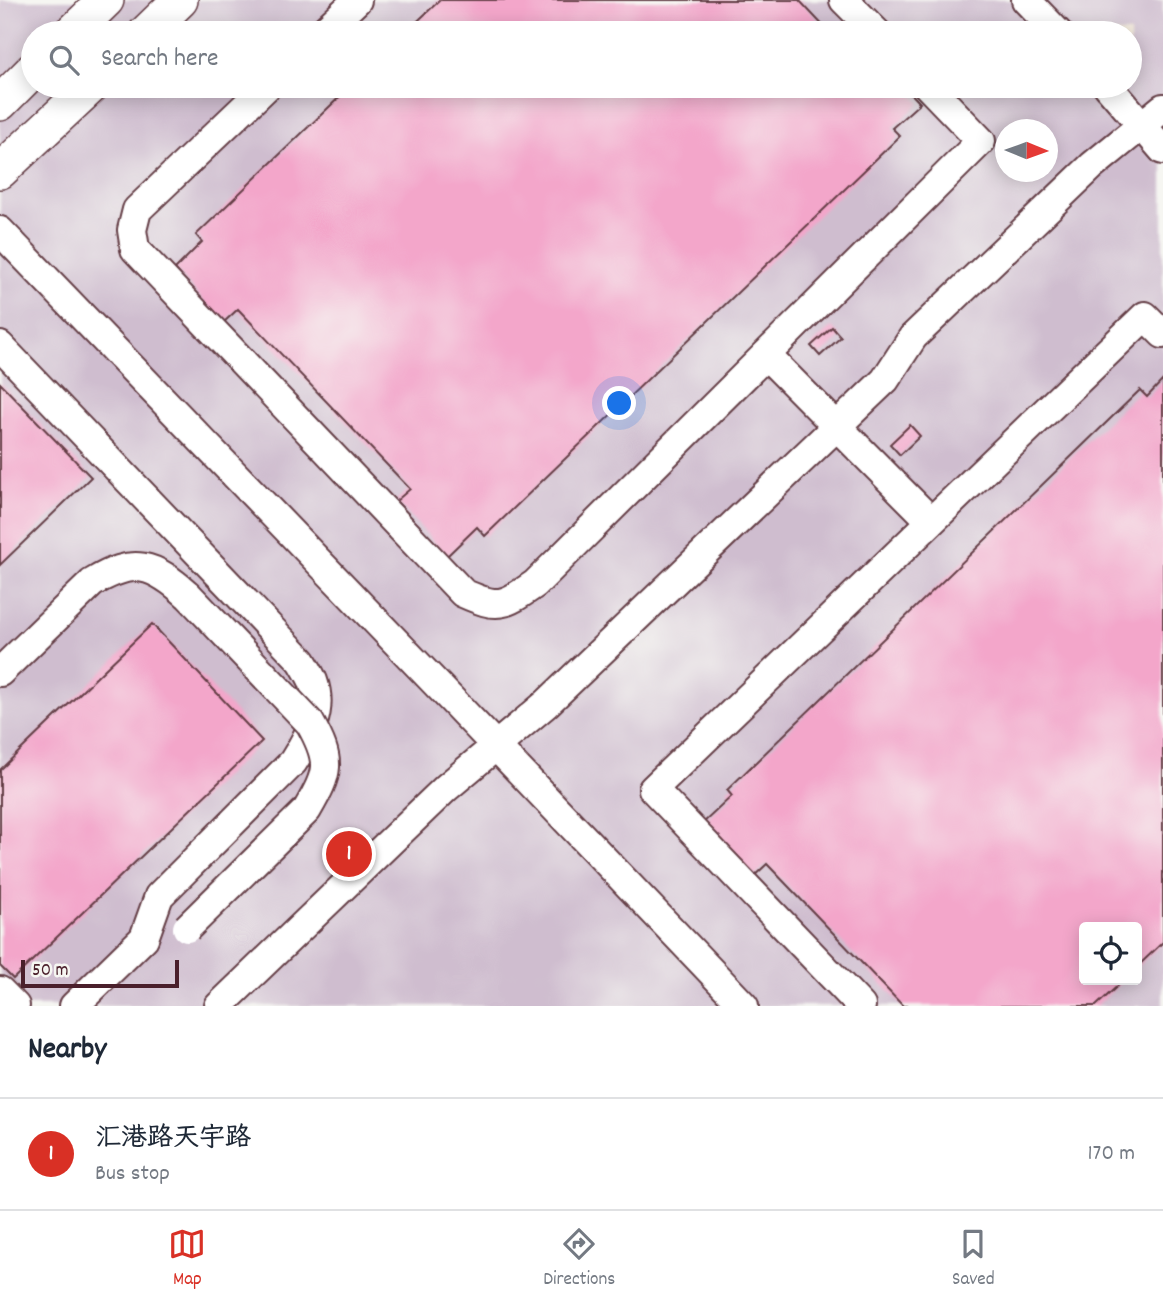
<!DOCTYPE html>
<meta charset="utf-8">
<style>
:root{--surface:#fff;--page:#f6f6f7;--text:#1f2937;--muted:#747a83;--line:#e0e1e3;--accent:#d93025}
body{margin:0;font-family:Dekko,"LXGW WenKai TC",sans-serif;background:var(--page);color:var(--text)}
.controls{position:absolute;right:21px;bottom:21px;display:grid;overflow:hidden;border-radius:7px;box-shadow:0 4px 18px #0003}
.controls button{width:63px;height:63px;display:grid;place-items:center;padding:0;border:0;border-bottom:2px solid var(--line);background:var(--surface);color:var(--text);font:35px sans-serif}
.compass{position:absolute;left:995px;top:119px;width:63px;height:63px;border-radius:50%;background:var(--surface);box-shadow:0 4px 18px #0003;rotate:91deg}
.scale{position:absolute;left:21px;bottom:18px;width:158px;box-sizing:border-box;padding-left:7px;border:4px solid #4a1f2b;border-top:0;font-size:19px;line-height:24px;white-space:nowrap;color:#4a1f2b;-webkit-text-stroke:5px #f6f6f2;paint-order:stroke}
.you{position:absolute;left:620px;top:404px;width:24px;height:24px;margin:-18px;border:5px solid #fff;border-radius:50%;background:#1a73e8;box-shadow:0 0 0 10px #1a73e833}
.badge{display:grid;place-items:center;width:46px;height:46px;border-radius:50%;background:var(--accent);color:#fff;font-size:23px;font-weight:700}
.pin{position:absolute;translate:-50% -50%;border:4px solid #fff;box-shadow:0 2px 7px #0006}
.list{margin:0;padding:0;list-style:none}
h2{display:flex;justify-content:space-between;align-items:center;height:91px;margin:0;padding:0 28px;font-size:30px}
h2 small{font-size:23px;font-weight:400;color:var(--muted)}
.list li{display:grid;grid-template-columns:46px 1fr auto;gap:21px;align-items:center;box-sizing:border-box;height:112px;padding:0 28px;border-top:2px solid var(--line)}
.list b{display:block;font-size:26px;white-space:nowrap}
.list p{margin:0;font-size:23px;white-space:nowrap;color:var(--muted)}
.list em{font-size:23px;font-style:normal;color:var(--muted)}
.icon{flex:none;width:38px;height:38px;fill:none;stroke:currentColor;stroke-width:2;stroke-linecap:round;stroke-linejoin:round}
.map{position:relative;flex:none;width:1163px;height:1006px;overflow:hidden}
.search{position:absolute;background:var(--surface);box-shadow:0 4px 18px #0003;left:21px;right:21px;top:21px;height:77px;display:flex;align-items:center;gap:18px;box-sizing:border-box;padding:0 24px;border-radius:38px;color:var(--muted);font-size:26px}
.sheet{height:203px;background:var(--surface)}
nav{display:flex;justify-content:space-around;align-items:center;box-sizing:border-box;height:98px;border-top:2px solid var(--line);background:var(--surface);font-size:19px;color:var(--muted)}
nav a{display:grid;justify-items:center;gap:4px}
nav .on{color:var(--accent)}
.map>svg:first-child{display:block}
.industrial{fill:#cfbdcf;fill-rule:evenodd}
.building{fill:#f3a6ca}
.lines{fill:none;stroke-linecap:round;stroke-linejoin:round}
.minor-casing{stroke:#643d45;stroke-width:32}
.major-casing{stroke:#643d45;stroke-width:38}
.minor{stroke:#fff;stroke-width:28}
.major{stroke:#fff;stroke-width:35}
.minor-bridge-casing{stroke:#643d45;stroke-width:32;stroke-linecap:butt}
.minor-bridge{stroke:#fff;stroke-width:28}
</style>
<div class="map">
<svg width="1163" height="1006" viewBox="0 0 1163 1006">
<rect width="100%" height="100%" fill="#f6f6f2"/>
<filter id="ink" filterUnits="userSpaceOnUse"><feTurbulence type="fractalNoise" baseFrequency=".0143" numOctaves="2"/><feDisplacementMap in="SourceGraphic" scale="14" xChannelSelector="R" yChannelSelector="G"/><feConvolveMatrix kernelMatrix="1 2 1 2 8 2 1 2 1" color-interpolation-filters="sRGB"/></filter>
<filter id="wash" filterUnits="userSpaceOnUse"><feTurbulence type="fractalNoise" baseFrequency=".00686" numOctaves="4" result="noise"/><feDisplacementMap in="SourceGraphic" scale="28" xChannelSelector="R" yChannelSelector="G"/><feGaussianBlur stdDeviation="1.57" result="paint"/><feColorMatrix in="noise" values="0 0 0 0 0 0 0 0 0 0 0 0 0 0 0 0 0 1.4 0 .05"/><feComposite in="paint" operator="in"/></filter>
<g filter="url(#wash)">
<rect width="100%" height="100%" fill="#f4e9d8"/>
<!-- industrial -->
<path class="industrial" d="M 0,0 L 1163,0 L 1163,1006 L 0,1006 ZM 33,33 L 1130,33 L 1130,86 L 33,86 ZM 1006,130 L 1048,130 L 1048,172 L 1006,172 ZM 1084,927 L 1137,927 L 1137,980 L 1084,980 Z"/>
<g id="blocks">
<!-- building -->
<g class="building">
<path d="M 440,0 L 799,0 L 830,33 L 405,33 Z"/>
<path d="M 351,86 L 904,86 L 920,103 L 892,128 L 900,136 L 485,536 L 477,527 L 447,556 L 396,501 L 410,489 L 238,309 L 223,323 L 175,269 L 202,242 L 196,235 Z"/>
<path d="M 832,327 L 841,337 L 820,356 L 811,346 Z"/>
<path d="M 1163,380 L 1163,942 L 1137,967 L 1137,927 L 1084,927 L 1084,980 L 1124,980 L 1096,1006 L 903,1006 L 767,864 L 752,878 L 702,824 L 732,796 L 727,790 L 1140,390 L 1147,397 Z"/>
<path d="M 0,383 L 91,477 L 0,565 Z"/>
<path d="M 910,425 L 920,436 L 900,455 L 890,444 Z"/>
<path d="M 152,624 L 262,741 L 13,979 L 0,966 L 0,770 Z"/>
</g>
</g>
</g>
<g filter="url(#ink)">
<use href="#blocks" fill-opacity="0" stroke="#643d45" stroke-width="2"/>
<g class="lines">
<!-- minor casing -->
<g class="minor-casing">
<g id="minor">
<path d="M 844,0 L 877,33"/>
<path d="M 1026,0 L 1058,33"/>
<path d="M 322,33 L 357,0"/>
<path d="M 267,86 L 137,210 L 132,230 L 135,249 L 463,593 C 499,609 503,606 535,584 L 981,141 L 928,86"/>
<path d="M 1108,86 L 1163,150"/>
<path d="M 0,231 L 450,698 L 744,1006"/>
<path d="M 0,346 L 302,661 C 306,668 310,674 313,681 C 324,711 308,738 293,762 L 159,896 L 144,938 L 74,1006"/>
<path d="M 766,355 L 931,521"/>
<path d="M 0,672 L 92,583 C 134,557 153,564 188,595"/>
<path d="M 0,991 L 15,1006"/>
<path d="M 219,1006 L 446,788 L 546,704 L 885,380 L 913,337 L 1092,166 L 1163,108"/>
<path d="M 861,1006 L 653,789 L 1145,316 L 1163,334"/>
</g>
</g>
<!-- major casing -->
<g class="major-casing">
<g id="major">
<path d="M 72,33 L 106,0"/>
<path d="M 146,33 L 180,0"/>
<path d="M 0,103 L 33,70"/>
<path d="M 0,171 L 91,86"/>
</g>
</g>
<!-- minor -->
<use href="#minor" class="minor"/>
<!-- major -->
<use href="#major" class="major"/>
<!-- minor-bridge casing -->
<g class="minor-bridge-casing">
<path id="minor-bridge" d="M 187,928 L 307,810 C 329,772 332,762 310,723 L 188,595"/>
</g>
<!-- minor-bridge -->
<use href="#minor-bridge" class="minor-bridge"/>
</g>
</g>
</svg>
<div class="controls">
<button><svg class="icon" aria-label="locate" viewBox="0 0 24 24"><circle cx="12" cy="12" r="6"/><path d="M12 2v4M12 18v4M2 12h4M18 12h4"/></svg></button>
</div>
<svg class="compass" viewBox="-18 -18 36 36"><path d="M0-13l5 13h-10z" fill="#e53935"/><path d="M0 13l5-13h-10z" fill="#747a83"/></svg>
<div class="scale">50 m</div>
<div class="you"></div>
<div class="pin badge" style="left:349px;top:854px">1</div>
<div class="search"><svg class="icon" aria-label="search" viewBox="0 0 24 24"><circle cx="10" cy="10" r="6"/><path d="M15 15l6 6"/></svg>Search here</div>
</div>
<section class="sheet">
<h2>Nearby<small></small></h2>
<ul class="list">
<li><span class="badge">1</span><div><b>汇港路天宇路</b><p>Bus stop</p></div><em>170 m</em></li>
</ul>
</section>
<nav>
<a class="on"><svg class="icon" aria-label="map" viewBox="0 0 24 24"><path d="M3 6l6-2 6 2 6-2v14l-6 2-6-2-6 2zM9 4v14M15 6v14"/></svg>Map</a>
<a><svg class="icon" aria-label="directions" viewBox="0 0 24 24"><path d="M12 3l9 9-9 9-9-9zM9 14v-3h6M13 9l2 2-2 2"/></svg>Directions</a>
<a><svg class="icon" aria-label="saved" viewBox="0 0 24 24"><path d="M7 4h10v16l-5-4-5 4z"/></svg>Saved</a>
</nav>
